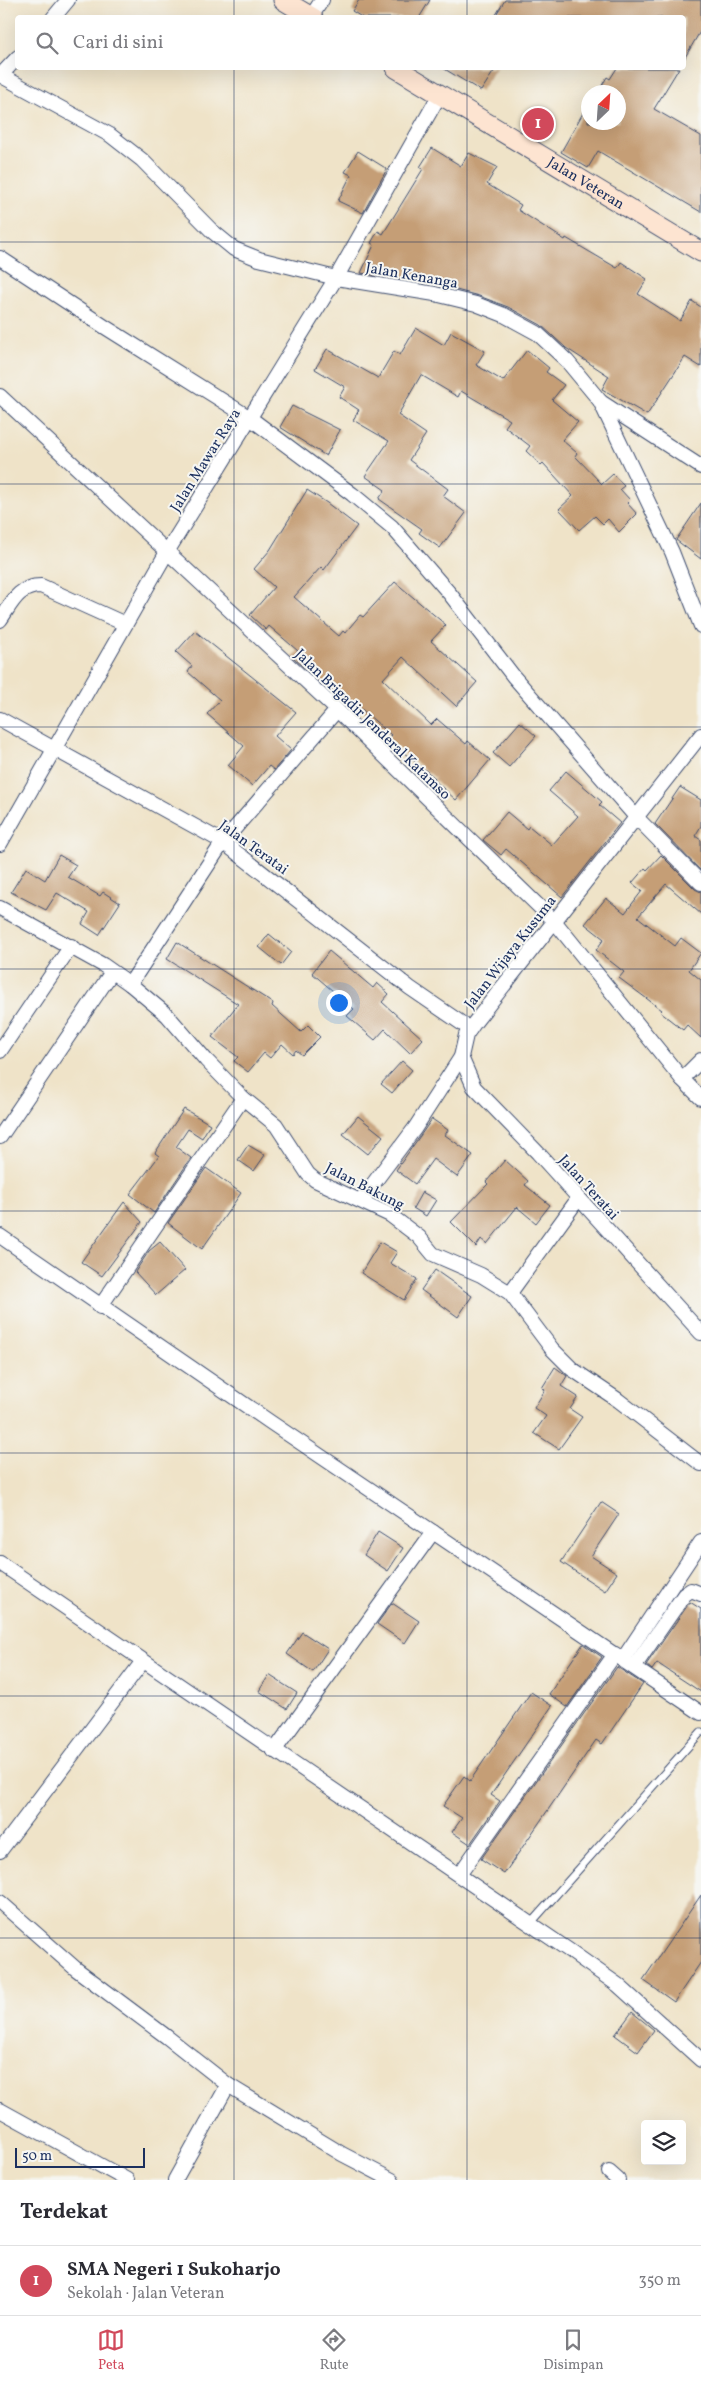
<!DOCTYPE html>
<html lang="id">
<meta charset="utf-8">
<style>
:root{--surface:#fff;--page:#f7f7f7;--text:#2b2b33;--muted:#7c7c81;--line:#e1e1e2;--accent:#d1495b}
body{margin:0;font-family:Vollkorn,serif;background:var(--page);color:var(--text)}
.controls{position:absolute;right:15px;bottom:15px;display:grid;overflow:hidden;border-radius:5px;box-shadow:0 5px 20px #0002}
.controls button{width:45px;height:45px;display:grid;place-items:center;padding:0;border:0;border-bottom:1px solid var(--line);background:var(--surface);color:var(--text);font:25px sans-serif}
.compass{position:absolute;left:581px;top:85px;width:45px;height:45px;border-radius:50%;background:var(--surface);box-shadow:0 5px 20px #0002;rotate:25deg}
.scale{position:absolute;left:15px;bottom:12px;width:130px;box-sizing:border-box;padding-left:5px;border:2px solid #1b2f5e;border-top:0;font-size:14px;line-height:18px;white-space:nowrap;color:#1b2f5e;-webkit-text-stroke:4px #f6f6f2;paint-order:stroke}
.you{position:absolute;left:338px;top:1002px;width:18px;height:18px;margin:-12px;border:4px solid #fff;border-radius:50%;background:#1a73e8;box-shadow:0 0 0 8px #1a73e833}
.badge{display:grid;place-items:center;width:32px;height:32px;border-radius:50%;background:var(--accent);color:#fff;font-size:16px;font-weight:700}
.pin{position:absolute;translate:-50% -50%;border:2px solid #fff;box-shadow:0 1px 5px #0006}
.list{margin:0;padding:0;list-style:none}
h2{display:flex;justify-content:space-between;align-items:center;height:65px;margin:0;padding:0 20px;font-size:21px}
h2 small{font-size:16px;font-weight:400;color:var(--muted)}
.list li{display:grid;grid-template-columns:32px 1fr auto;gap:15px;align-items:center;box-sizing:border-box;height:70px;padding:0 20px;border-top:1px solid var(--line)}
.list b{display:block;font-size:19px;white-space:nowrap}
.list p{margin:0;font-size:16px;white-space:nowrap;color:var(--muted)}
.list em{font-size:16px;font-style:normal;color:var(--muted)}
.icon{flex:none;width:28px;height:28px;fill:none;stroke:currentColor;stroke-width:2;stroke-linecap:round;stroke-linejoin:round}
.map{position:relative;flex:none;width:701px;height:2180px;overflow:hidden}
.search{position:absolute;background:var(--surface);box-shadow:0 5px 20px #0002;left:15px;right:15px;top:15px;height:55px;display:flex;align-items:center;gap:12px;box-sizing:border-box;padding:0 18px;border-radius:5px;color:var(--muted);font-size:19px}
.sheet{height:135px;background:var(--surface)}
nav{display:flex;justify-content:space-around;align-items:center;box-sizing:border-box;height:70px;border-top:1px solid var(--line);background:var(--surface);font-size:14px;color:var(--muted)}
nav a{display:grid;justify-items:center;gap:2px}
nav .on{color:var(--accent)}
.map>svg:first-child{display:block}
.building{fill:#c59e76}
.lines{fill:none;stroke-linecap:round;stroke-linejoin:round}
.lane-casing{stroke:#3b4a6e;stroke-width:9}
.street-casing{stroke:#3b4a6e;stroke-width:16}
.secondary-casing{stroke:#3b4a6e;stroke-width:21}
.lane{stroke:#fff;stroke-width:7}
.street{stroke:#fff;stroke-width:14}
.secondary{stroke:#fde4d1;stroke-width:19}
.grid{fill:none;stroke:#1b2f5e;stroke-width:1;stroke-opacity:0.55}
.labels{text-anchor:middle;stroke-width:4;stroke-linejoin:round;paint-order:stroke}
.street-label{font-size:15px;fill:#1b2f5e;stroke:#f6f6f2}
</style>
<div class="map">
<svg width="701" height="2180" viewBox="0 0 701 2180">
<rect width="100%" height="100%" fill="#f6f6f2"/>
<filter id="ink" filterUnits="userSpaceOnUse"><feTurbulence type="fractalNoise" baseFrequency=".02" numOctaves="2"/><feDisplacementMap in="SourceGraphic" scale="10" xChannelSelector="R" yChannelSelector="G"/><feConvolveMatrix kernelMatrix="1 2 1 2 8 2 1 2 1" color-interpolation-filters="sRGB"/></filter>
<filter id="wash" filterUnits="userSpaceOnUse"><feTurbulence type="fractalNoise" baseFrequency=".0096" numOctaves="4" result="noise"/><feDisplacementMap in="SourceGraphic" scale="20" xChannelSelector="R" yChannelSelector="G"/><feGaussianBlur stdDeviation="1.12" result="paint"/><feColorMatrix in="noise" values="0 0 0 0 0 0 0 0 0 0 0 0 0 0 0 0 0 1.4 0 .05"/><feComposite in="paint" operator="in"/></filter>
<g filter="url(#wash)">
<rect width="100%" height="100%" fill="#efe3c8"/>
<g id="blocks">
<!-- building -->
<g class="building">
<path d="M 359,0 L 430,0 L 419,18 L 363,18 L 352,11 Z"/>
<path d="M 505,0 L 701,0 L 701,30 L 684,59 L 684,18 L 494,18 Z"/>
<path d="M 443,68 L 496,68 L 481,91 Z"/>
<path d="M 617,68 L 679,68 L 654,109 L 701,136 L 701,212 L 598,151 L 588,168 L 561,152 L 588,104 L 588,122 L 618,122 L 618,92 L 598,92 L 607,77 L 610,79 Z"/>
<path d="M 432,148 L 461,166 L 469,153 L 497,167 L 487,184 L 521,205 L 518,210 L 565,240 L 566,238 L 617,268 L 621,262 L 647,279 L 638,294 L 680,321 L 692,301 L 701,307 L 701,367 L 685,357 L 647,415 L 602,389 L 609,376 L 566,348 L 541,325 L 508,307 L 479,296 L 445,287 L 416,274 L 412,281 L 361,273 L 374,245 L 371,243 L 378,231 L 383,234 L 423,169 L 420,167 Z"/>
<path d="M 358,151 L 387,169 L 363,213 L 338,201 L 351,175 L 345,172 Z"/>
<path d="M 416,328 L 444,345 L 451,332 L 485,351 L 476,365 L 503,381 L 527,350 L 549,368 L 546,372 L 564,385 L 552,400 L 578,422 L 562,440 L 577,453 L 575,456 L 602,484 L 613,474 L 624,486 L 620,489 L 630,500 L 627,503 L 637,514 L 619,532 L 608,519 L 603,524 L 595,516 L 579,530 L 559,509 L 573,496 L 543,463 L 541,465 L 526,451 L 530,446 L 505,427 L 510,420 L 461,391 L 458,397 L 421,375 L 398,415 L 426,434 L 409,460 L 448,489 L 443,496 L 466,513 L 440,548 L 419,533 L 422,529 L 379,499 L 385,490 L 365,476 L 389,441 L 353,420 L 359,410 L 339,397 L 345,387 L 315,369 L 327,349 L 378,378 L 394,351 L 400,355 Z"/>
<path d="M 292,406 L 340,430 L 326,456 L 280,427 Z"/>
<path d="M 307,490 L 327,503 L 357,526 L 324,570 L 321,567 L 294,597 L 339,636 L 343,631 L 345,633 L 360,615 L 363,617 L 395,582 L 446,625 L 431,641 L 477,682 L 456,706 L 403,657 L 383,679 L 431,725 L 437,719 L 466,744 L 468,741 L 490,760 L 456,800 L 434,780 L 435,778 L 387,739 L 391,735 L 359,707 L 356,710 L 326,685 L 325,687 L 293,657 L 298,651 L 269,626 L 266,630 L 250,615 L 274,587 L 254,569 L 270,550 Z"/>
<path d="M 701,503 L 701,559 L 676,540 Z"/>
<path d="M 195,631 L 296,712 L 275,736 L 291,750 L 274,770 L 269,766 L 252,786 L 228,765 L 244,746 L 207,714 L 220,700 L 188,672 L 192,666 L 176,652 Z"/>
<path d="M 520,722 L 536,736 L 509,767 L 493,753 Z"/>
<path d="M 566,771 L 602,802 L 599,805 L 620,823 L 562,897 L 506,849 L 501,855 L 483,840 L 507,812 L 527,829 L 529,826 L 552,845 L 578,816 L 549,791 Z"/>
<path d="M 680,787 L 701,800 L 701,826 L 695,836 L 701,840 L 701,871 L 655,824 Z"/>
<path d="M 59,855 L 76,865 L 68,877 L 100,896 L 103,892 L 120,903 L 99,935 L 82,924 L 89,912 L 57,893 L 46,910 L 11,892 L 26,868 L 45,880 Z"/>
<path d="M 661,855 L 695,889 L 701,892 L 701,914 L 666,884 L 638,917 L 675,946 L 681,938 L 701,953 L 689,970 L 701,980 L 701,1038 L 687,1025 L 683,1030 L 660,1012 L 662,1010 L 619,978 L 624,972 L 596,950 L 604,939 L 585,924 L 606,898 L 625,913 L 642,891 L 632,883 L 645,868 L 647,870 Z"/>
<path d="M 269,934 L 291,952 L 281,965 L 259,947 Z"/>
<path d="M 177,942 L 273,1003 L 272,1006 L 301,1032 L 308,1025 L 320,1037 L 302,1055 L 296,1050 L 293,1054 L 282,1044 L 270,1058 L 264,1053 L 248,1072 L 234,1061 L 238,1057 L 212,1037 L 238,1004 L 167,959 Z"/>
<path d="M 329,951 L 373,988 L 377,983 L 389,994 L 382,1002 L 423,1039 L 410,1053 L 385,1029 L 375,1040 L 347,1016 L 354,1009 L 312,973 Z"/>
<path d="M 402,1061 L 412,1070 L 392,1093 L 381,1084 Z"/>
<path d="M 184,1109 L 210,1124 L 202,1138 L 188,1129 L 176,1147 L 191,1158 L 154,1213 L 130,1194 L 159,1156 L 155,1153 Z"/>
<path d="M 358,1116 L 383,1136 L 368,1154 L 343,1134 Z"/>
<path d="M 432,1119 L 448,1130 L 445,1135 L 473,1155 L 457,1177 L 433,1159 L 415,1184 L 396,1170 Z"/>
<path d="M 248,1145 L 265,1155 L 254,1171 L 238,1160 Z"/>
<path d="M 505,1160 L 528,1181 L 525,1185 L 550,1205 L 536,1223 L 517,1207 L 487,1244 L 481,1239 L 476,1247 L 451,1222 L 488,1184 L 486,1182 Z"/>
<path d="M 206,1168 L 241,1193 L 202,1249 L 168,1223 Z"/>
<path d="M 422,1192 L 436,1200 L 426,1216 L 413,1208 Z"/>
<path d="M 124,1202 L 142,1222 L 102,1276 L 81,1262 Z"/>
<path d="M 160,1242 L 185,1270 L 156,1295 L 135,1272 L 149,1251 Z"/>
<path d="M 380,1242 L 397,1252 L 390,1263 L 417,1279 L 404,1300 L 361,1273 Z"/>
<path d="M 435,1270 L 472,1296 L 458,1317 L 421,1290 Z"/>
<path d="M 555,1367 L 567,1376 L 561,1386 L 578,1397 L 570,1409 L 582,1417 L 559,1449 L 534,1433 L 546,1416 L 534,1408 L 545,1390 L 542,1388 Z"/>
<path d="M 601,1502 L 619,1514 L 591,1556 L 617,1573 L 605,1591 L 561,1562 Z"/>
<path d="M 378,1532 L 403,1548 L 388,1571 L 364,1555 Z"/>
<path d="M 690,1602 L 701,1609 L 701,1692 L 657,1663 L 652,1670 L 646,1665 Z"/>
<path d="M 392,1603 L 419,1621 L 405,1643 L 377,1624 Z"/>
<path d="M 302,1632 L 328,1649 L 313,1672 L 287,1654 Z"/>
<path d="M 583,1644 L 602,1657 L 567,1707 L 549,1694 Z"/>
<path d="M 617,1667 L 643,1684 L 602,1744 L 596,1740 L 504,1874 L 481,1859 Z"/>
<path d="M 269,1675 L 297,1693 L 287,1709 L 259,1691 Z"/>
<path d="M 531,1692 L 552,1706 L 491,1795 L 500,1801 L 470,1844 L 452,1832 L 462,1818 L 443,1806 L 464,1776 L 470,1781 Z"/>
<path d="M 701,1895 L 701,1962 L 674,2002 L 643,1980 Z"/>
<path d="M 632,2012 L 654,2030 L 638,2052 L 615,2035 Z"/>
</g>
</g>
</g>
<g filter="url(#ink)">
<use href="#blocks" fill-opacity="0" stroke="#3b4a6e" stroke-width="1"/>
<g class="lines">
<!-- lane casing -->
<g class="lane-casing">
<path id="lane" d="M 530,1924 L 701,1732"/>
</g>
<!-- street casing -->
<g class="street-casing">
<g id="street">
<path d="M 311,17 L 322,0"/>
<path d="M 53,18 L 68,0"/>
<path d="M 0,75 L 110,135 L 142,160 L 212,231 L 234,249 L 259,259 L 336,278 L 435,294 L 476,304 L 504,315 L 537,333 L 567,361 L 600,401 L 672,552 L 701,626"/>
<path d="M 0,76 L 18,57"/>
<path d="M 0,258 L 105,327 L 250,418 L 352,494 L 392,527 L 450,594 L 514,677 L 636,817 L 701,883"/>
<path d="M 0,396 L 337,710 L 555,922 L 682,1079 L 701,1098"/>
<path d="M 601,402 L 701,467"/>
<path d="M 0,620 C 12,603 18,586 41,586 L 125,624"/>
<path d="M 0,719 L 223,842 L 410,988 L 470,1029"/>
<path d="M 0,844 L 167,552 L 336,278 L 440,94"/>
<path d="M 0,908 L 103,965 L 130,984 L 167,1015 L 206,1060 L 243,1098 L 276,1125 L 308,1174 L 315,1180 L 390,1215 L 419,1237 L 433,1254 L 481,1275 L 510,1293 L 552,1349 L 572,1369 L 618,1400 L 701,1464"/>
<path d="M 130,984 L 223,842 L 337,710"/>
<path d="M 0,1051 L 71,946"/>
<path d="M 461,1057 L 474,1087 L 538,1153 L 701,1333"/>
<path d="M 682,1079 L 701,1060"/>
<path d="M 0,1137 L 112,972"/>
<path d="M 361,1200 L 415,1128 L 461,1057 L 466,1035 L 475,1022 L 701,735"/>
<path d="M 0,1236 L 270,1422 L 701,1713"/>
<path d="M 510,1293 L 578,1199"/>
<path d="M 100,1307 L 243,1098"/>
<path d="M 0,1563 L 570,1951 L 618,1985 L 701,2060"/>
<path d="M 623,1659 L 701,1542"/>
<path d="M 634,1667 L 684,1595 L 691,1590 L 701,1594"/>
<path d="M 274,1751 L 433,1532"/>
<path d="M 0,1851 L 143,1661"/>
<path d="M 459,1875 L 615,1654"/>
<path d="M 0,1902 L 76,1969 L 167,2037 L 228,2085 L 342,2154 L 392,2180"/>
<path d="M 0,2110 L 127,2180"/>
<path d="M 609,2172 L 618,2180"/>
<path d="M 175,2180 L 228,2085"/>
</g>
</g>
<!-- secondary casing -->
<g class="secondary-casing">
<g id="secondary">
<path d="M 283,0 L 313,18"/>
<path id="s1" d="M 396,68 L 701,252"/>
</g>
</g>
<!-- lane -->
<use href="#lane" class="lane"/>
<!-- street -->
<use href="#street" class="street"/>
<!-- secondary -->
<use href="#secondary" class="secondary"/>
</g>
</g>
<!-- grid -->
<path class="grid" d="M 234,0 L 234,18M 467,0 L 467,18M 234,68 L 234,2180M 467,68 L 467,2180M 0,242 L 701,242M 0,484 L 701,484M 0,727 L 701,727M 0,969 L 701,969M 0,1211 L 701,1211M 0,1453 L 701,1453M 0,1696 L 701,1696M 0,1938 L 701,1938"/>
<g class="labels">
<!-- street labels -->
<g class="street-label">
<text dy="5" stroke="none"><textPath href="#s1" startOffset="222">Jalan Veteran</textPath></text>
<text transform="translate(412 275) rotate(10)" y="5">Jalan Kenanga</text>
<text transform="translate(205 460) rotate(-58)" y="5">Jalan Mawar Raya</text>
<text transform="translate(373 724) rotate(44)" y="5">Jalan Brigadir Jenderal Katamso</text>
<text transform="translate(254 847) rotate(36)" y="5">Jalan Teratai</text>
<text transform="translate(510 952) rotate(-52)" y="5">Jalan Wijaya Kusuma</text>
<text transform="translate(365 1186) rotate(27)" y="5">Jalan Bakung</text>
<text transform="translate(589 1187) rotate(48)" y="5">Jalan Teratai</text>
</g>
</g>
</svg>
<div class="controls">
<button><svg class="icon" aria-label="layers" viewBox="0 0 24 24"><path d="M12 4l9 5-9 5-9-5zM3 14l9 5 9-5"/></svg></button>
</div>
<svg class="compass" viewBox="-18 -18 36 36"><path d="M0-13l5 13h-10z" fill="#e53935"/><path d="M0 13l5-13h-10z" fill="#7c7c81"/></svg>
<div class="scale">50 m</div>
<div class="you"></div>
<div class="pin badge" style="left:538px;top:124px">1</div>
<div class="search"><svg class="icon" aria-label="search" viewBox="0 0 24 24"><circle cx="10" cy="10" r="6"/><path d="M15 15l6 6"/></svg>Cari di sini</div>
</div>
<section class="sheet">
<h2>Terdekat<small></small></h2>
<ul class="list">
<li><span class="badge">1</span><div><b>SMA Negeri 1 Sukoharjo</b><p>Sekolah · Jalan Veteran</p></div><em>350 m</em></li>
</ul>
</section>
<nav>
<a class="on"><svg class="icon" aria-label="map" viewBox="0 0 24 24"><path d="M3 6l6-2 6 2 6-2v14l-6 2-6-2-6 2zM9 4v14M15 6v14"/></svg>Peta</a>
<a><svg class="icon" aria-label="directions" viewBox="0 0 24 24"><path d="M12 3l9 9-9 9-9-9zM9 14v-3h6M13 9l2 2-2 2"/></svg>Rute</a>
<a><svg class="icon" aria-label="saved" viewBox="0 0 24 24"><path d="M7 4h10v16l-5-4-5 4z"/></svg>Disimpan</a>
</nav>
